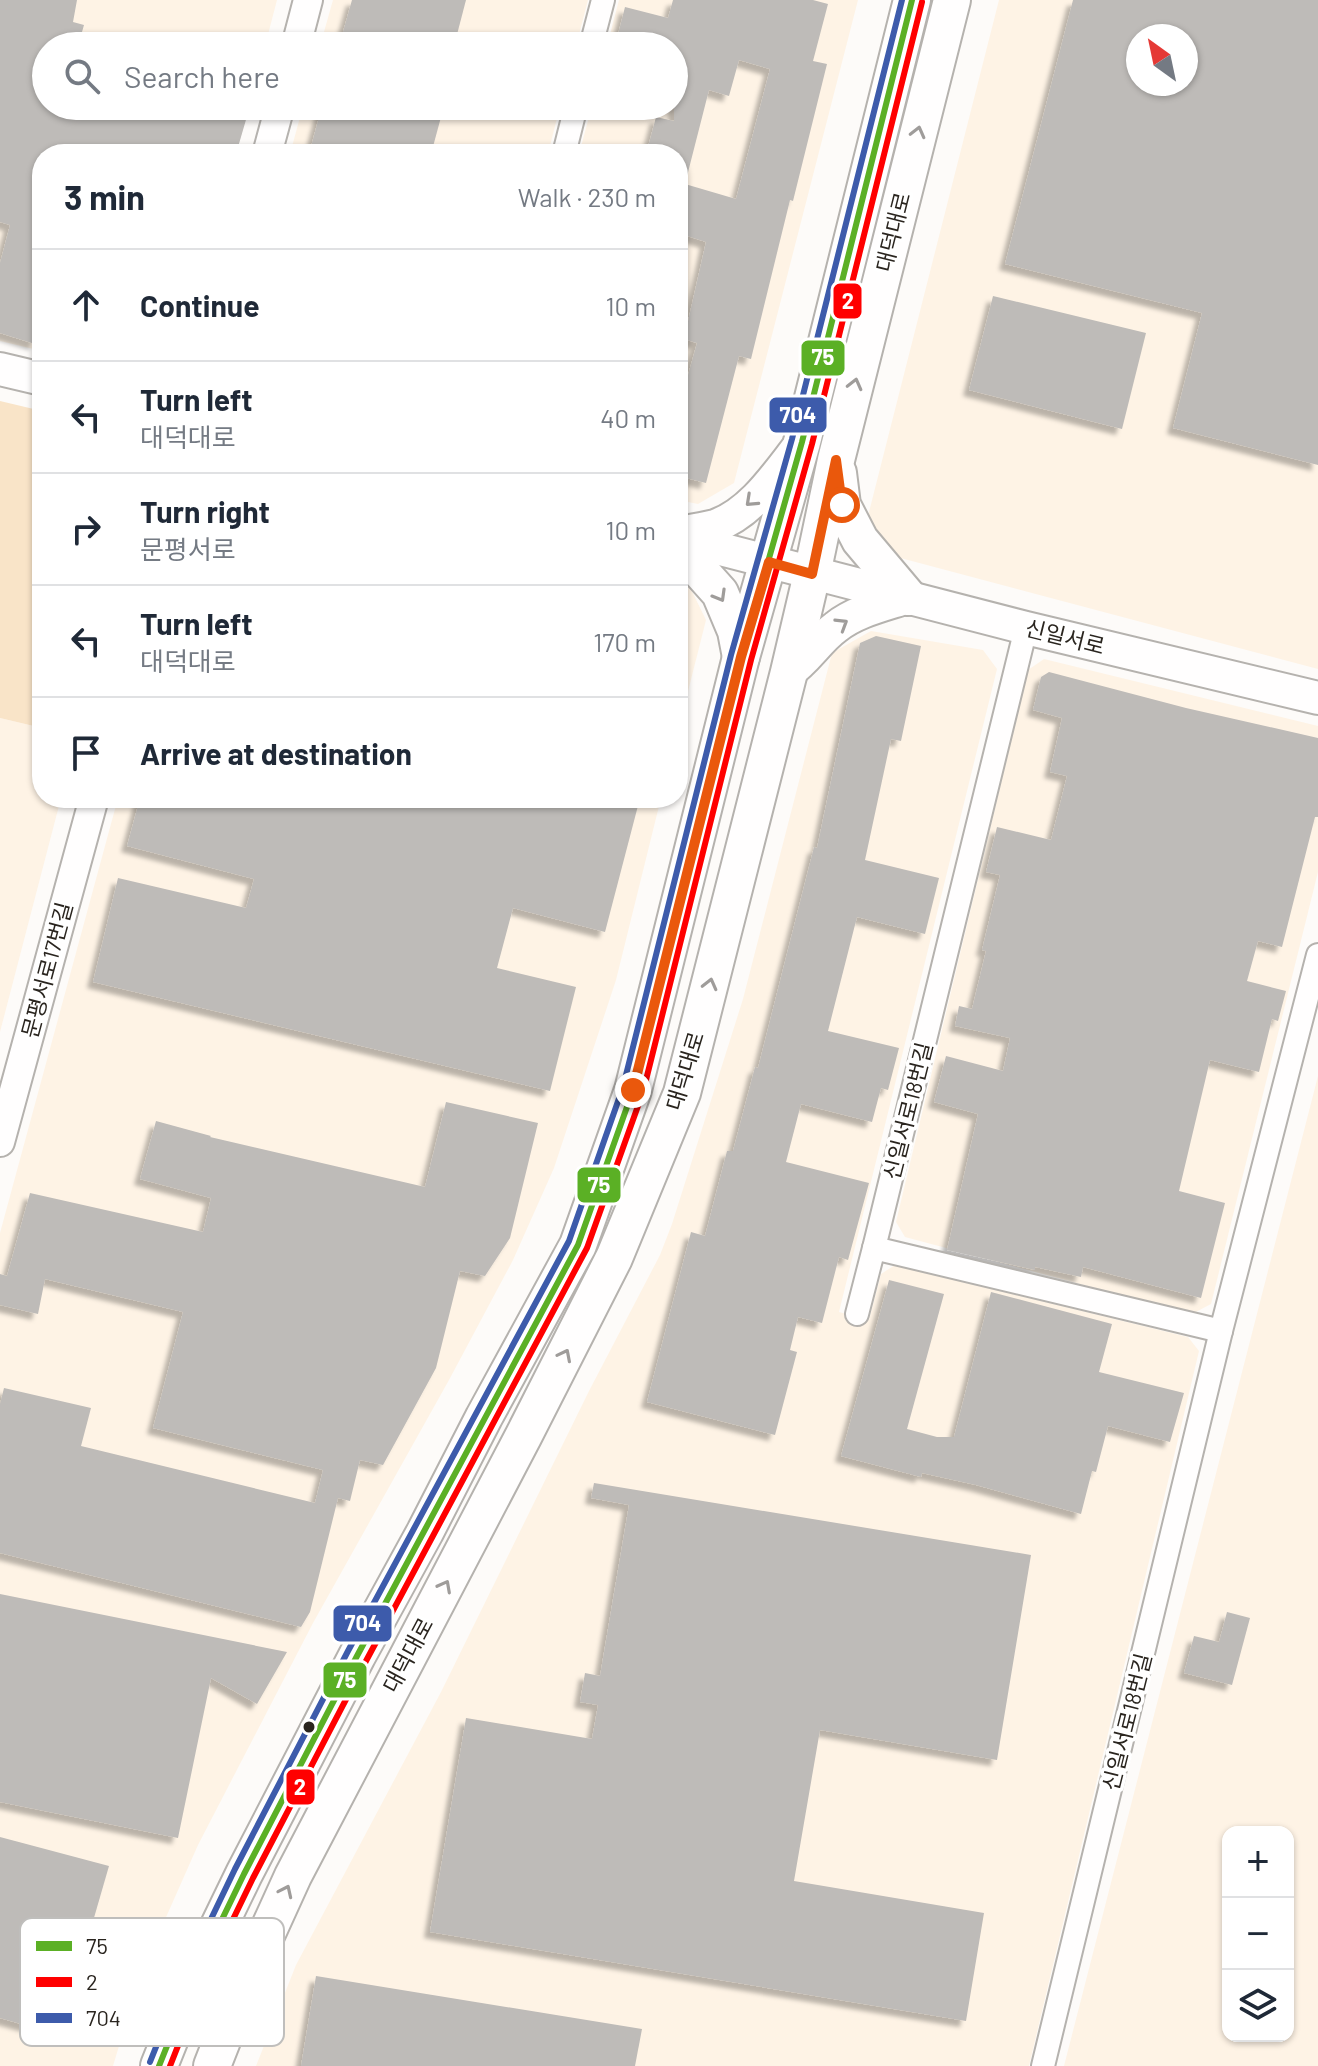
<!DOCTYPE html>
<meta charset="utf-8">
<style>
:root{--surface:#fff;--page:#f2f2f3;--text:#1f2937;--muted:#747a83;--line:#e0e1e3}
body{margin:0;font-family:Barlow,"Noto Sans KR",sans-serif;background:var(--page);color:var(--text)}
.controls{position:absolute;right:24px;bottom:24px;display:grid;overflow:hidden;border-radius:16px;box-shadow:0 2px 6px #0004}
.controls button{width:72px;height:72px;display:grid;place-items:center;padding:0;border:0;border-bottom:2px solid var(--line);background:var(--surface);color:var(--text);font:40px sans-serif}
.compass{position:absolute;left:1126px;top:24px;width:72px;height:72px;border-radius:50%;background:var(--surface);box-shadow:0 2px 6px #0004;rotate:327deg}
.stop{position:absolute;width:24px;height:24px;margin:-18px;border:6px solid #ea580c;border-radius:50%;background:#fff}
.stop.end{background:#ea580c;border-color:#fff;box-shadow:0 2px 8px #0008}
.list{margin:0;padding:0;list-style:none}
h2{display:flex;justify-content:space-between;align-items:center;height:104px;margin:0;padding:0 32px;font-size:34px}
h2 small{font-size:26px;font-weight:400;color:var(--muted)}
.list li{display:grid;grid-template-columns:52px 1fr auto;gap:24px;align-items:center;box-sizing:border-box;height:112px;padding:0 32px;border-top:2px solid var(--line)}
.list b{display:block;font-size:30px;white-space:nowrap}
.list p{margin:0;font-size:26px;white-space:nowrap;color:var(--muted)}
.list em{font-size:26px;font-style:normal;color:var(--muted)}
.icon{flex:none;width:44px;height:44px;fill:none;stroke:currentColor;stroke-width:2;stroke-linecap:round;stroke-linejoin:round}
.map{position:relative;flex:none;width:1318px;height:2066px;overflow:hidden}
.search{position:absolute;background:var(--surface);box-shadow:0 2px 6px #0004;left:32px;top:32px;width:656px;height:88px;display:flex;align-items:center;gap:20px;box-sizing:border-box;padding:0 28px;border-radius:44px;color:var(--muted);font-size:30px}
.panel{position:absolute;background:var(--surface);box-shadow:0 2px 6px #0004;left:32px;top:144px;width:656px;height:664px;border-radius:32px}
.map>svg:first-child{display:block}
.built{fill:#fef3e5;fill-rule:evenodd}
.green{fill:#f9e4c8}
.building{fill:#bebbb8;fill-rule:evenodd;filter:url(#shadow)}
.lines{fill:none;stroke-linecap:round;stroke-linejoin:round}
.minor-casing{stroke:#b5b2ae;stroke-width:26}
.tertiary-casing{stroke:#b5b2ae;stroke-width:32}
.secondary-casing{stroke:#b5b2ae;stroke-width:36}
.primary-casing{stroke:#b5b2ae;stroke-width:40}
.minor{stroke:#fffefe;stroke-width:22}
.tertiary{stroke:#fffefe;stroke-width:28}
.secondary{stroke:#fffefe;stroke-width:32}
.primary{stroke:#fffefe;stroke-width:36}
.bus-1-casing{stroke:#fff;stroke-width:12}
.bus-2-casing{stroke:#fff;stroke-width:12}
.bus-3-casing{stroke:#fff;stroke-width:12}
.bus-1{stroke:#5bb025;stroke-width:6}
.bus-2{stroke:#f00;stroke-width:6}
.bus-3{stroke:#3d5bab;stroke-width:6}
.oneway{stroke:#9f9c9a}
.route{stroke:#ea580c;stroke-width:10}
.bus-dot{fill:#2a251f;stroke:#fff;stroke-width:3}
.labels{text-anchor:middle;stroke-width:7;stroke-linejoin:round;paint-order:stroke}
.street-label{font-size:22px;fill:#2a251f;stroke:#fff}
.key{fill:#fff;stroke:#bfbebc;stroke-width:2}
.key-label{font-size:22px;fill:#2a251f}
.line-badge{stroke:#fff;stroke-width:3}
.badge-label{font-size:22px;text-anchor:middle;font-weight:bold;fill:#fff}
</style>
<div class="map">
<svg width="1318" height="2066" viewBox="0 0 1318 2066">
<defs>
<filter id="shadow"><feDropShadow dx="-6" dy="6" stdDeviation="2" flood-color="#0004"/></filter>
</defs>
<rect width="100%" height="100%" fill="#fdfbf9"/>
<!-- built -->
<g class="built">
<path d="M 0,0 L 277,0 L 265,46 L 46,46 L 46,106 L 249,106 L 236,154 L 42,154 L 42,351 L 0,341 Z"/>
<path d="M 333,0 L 588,0 L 576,46 L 320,46 Z"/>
<path d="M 619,0 L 858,0 L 734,483 L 698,504 L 678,500 L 678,154 L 579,154 L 592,106 L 674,106 L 674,46 L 607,46 Z"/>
<path d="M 999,0 L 1318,0 L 1318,669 L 893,556 L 868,516 ZM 1138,36 L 1186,36 L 1186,84 L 1138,84 Z"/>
<path d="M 303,106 L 560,106 L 548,154 L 290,154 Z"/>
<path d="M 678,573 L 684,575 L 706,620 L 678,731 Z"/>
<path d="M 871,631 L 983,650 L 997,669 L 839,1312 L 869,1320 L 881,1274 L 895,1265 L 1188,1337 L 1199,1351 L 1029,2066 L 256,2066 L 296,1965 L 441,1692 L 589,1391 L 660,1255 L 672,1224 L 743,999 L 832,653 Z"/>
<path d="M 1044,659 L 1318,726 L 1318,872 L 1211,1304 L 1192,1314 L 905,1237 L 896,1222 L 1028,670 Z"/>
<path d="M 0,718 L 42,728 L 42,798 L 61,798 L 0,1032 Z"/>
<path d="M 118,798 L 661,798 L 616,980 L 554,1168 L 513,1260 L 449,1380 L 313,1623 L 198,1845 L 140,1976 L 113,2066 L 0,2066 L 0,1233 Z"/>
<path d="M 1318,1076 L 1318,2066 L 1064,2066 ZM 1228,1832 L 1288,1832 L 1288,2036 L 1228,2036 Z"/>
</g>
<!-- green -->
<path class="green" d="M 0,401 L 42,411 L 42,728 L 0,718 Z"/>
<!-- building -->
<g class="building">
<path d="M 0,0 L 77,0 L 73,22 L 84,25 L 78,46 L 46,46 L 46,107 L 87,120 L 90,106 L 250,106 L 236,154 L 155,154 L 123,146 L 121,154 L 42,154 L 42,315 L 35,344 L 0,333 L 0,263 L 10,225 L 0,222 Z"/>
<path d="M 352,0 L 466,0 L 454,46 L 339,46 Z"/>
<path d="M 673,0 L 813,0 L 828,4 L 813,61 L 827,64 L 793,201 L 790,200 L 751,359 L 739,356 L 706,483 L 678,476 L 678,411 L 697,343 L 684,339 L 706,242 L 678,233 L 678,154 L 648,147 L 656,117 L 674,121 L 674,46 L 615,46 L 625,7 L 668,18 ZM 739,60 L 770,69 L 736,199 L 685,184 L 709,90 L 729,96 Z"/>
<path d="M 1073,0 L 1318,0 L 1318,465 L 1173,428 L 1202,313 L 1005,264 ZM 1138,36 L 1186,36 L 1186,84 L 1138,84 Z"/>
<path d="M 322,106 L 444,106 L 431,154 L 309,154 Z"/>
<path d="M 993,296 L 1146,333 L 1122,429 L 969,390 Z"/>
<path d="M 876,636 L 921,646 L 901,741 L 891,739 L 865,860 L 939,878 L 925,934 L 857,917 L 828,1031 L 899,1048 L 888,1090 L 881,1088 L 872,1122 L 801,1104 L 786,1162 L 869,1183 L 848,1260 L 839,1257 L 822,1323 L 798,1317 L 790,1350 L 797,1352 L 775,1435 L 647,1402 L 691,1232 L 705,1236 L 727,1151 L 733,1151 L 755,1067 L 758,1068 L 814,847 L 817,848 L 860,643 Z"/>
<path d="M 1049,672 L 1186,708 L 1318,738 L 1318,817 L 1315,817 L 1282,947 L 1258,941 L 1247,981 L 1286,991 L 1278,1021 L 1272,1019 L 1259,1072 L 1210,1060 L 1179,1191 L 1225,1203 L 1201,1298 L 1083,1267 L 1081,1277 L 1035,1267 L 1035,1270 L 947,1250 L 978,1114 L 934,1102 L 946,1056 L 1003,1071 L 1010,1038 L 955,1026 L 959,1006 L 972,1009 L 986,951 L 982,950 L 1000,875 L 986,872 L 997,827 L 1051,840 L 1067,776 L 1050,772 L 1062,718 L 1033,710 L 1041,677 Z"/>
<path d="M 140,798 L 640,798 L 605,932 L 513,908 L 497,968 L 576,987 L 550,1091 L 93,982 L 118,878 L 246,908 L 254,879 L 127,846 Z"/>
<path d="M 446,1102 L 538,1123 L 510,1238 L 485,1276 L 460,1271 L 436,1368 L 383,1465 L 360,1460 L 350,1501 L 338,1498 L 310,1612 L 301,1627 L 0,1553 L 0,1404 L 4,1388 L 91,1408 L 81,1446 L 315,1503 L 323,1470 L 153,1428 L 183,1312 L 45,1279 L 38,1314 L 0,1305 L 0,1274 L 7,1276 L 30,1193 L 203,1232 L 211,1198 L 140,1179 L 156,1121 L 211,1136 L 210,1137 L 425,1187 Z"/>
<path d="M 889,1280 L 944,1294 L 907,1429 L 937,1437 L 954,1437 L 991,1292 L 1112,1324 L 1099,1372 L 1184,1393 L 1170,1442 L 1108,1426 L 1096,1472 L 1092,1471 L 1081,1514 L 976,1485 L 922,1473 L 921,1477 L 841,1456 Z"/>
<path d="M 594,1483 L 1031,1555 L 997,1760 L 820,1730 L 794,1881 L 984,1913 L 966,2021 L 430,1932 L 466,1718 L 592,1739 L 598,1705 L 580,1702 L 585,1673 L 600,1676 L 629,1505 L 591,1498 Z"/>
<path d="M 0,1594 L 287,1652 L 257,1704 L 211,1678 L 178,1838 L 0,1802 Z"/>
<path d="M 1227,1612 L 1250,1618 L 1232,1685 L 1184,1673 L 1194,1636 L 1219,1642 Z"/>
<path d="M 0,1837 L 109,1866 L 60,2035 L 0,2018 Z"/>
<path d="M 316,1976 L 642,2029 L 635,2066 L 301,2066 Z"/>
</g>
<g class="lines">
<!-- minor casing -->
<g class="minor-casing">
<g id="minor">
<path d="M 591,46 L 603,0"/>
<path d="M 564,154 L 576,106"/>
<path d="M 1026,628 L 874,1248 L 1221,1331"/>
<path d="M 857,1314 L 874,1248"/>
<path d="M 1043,2066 L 1221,1331 L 1318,955"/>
</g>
</g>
<!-- tertiary casing -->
<g class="tertiary-casing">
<g id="tertiary">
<path d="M 296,46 L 308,0"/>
<path d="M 267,154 L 280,106"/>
<path d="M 0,1142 L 94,798"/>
</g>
</g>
<!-- secondary casing -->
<g class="secondary-casing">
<g id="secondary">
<path d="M 0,369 L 42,379"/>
<path d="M 678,533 C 690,531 703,529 715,526 C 752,513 777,474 800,445"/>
<path d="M 678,538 L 1026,628 L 1318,698"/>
<path d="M 789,672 C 807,660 818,640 836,627 C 856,611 884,605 908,597"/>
</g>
</g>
<!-- primary casing -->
<g class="primary-casing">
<g id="primary">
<path d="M 838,473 L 842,505 L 860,540 L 908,597"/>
<path d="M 678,546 L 720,593 L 736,631 L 741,657"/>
<path d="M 159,2066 L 197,1971 L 244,1874 L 357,1656 L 425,1532 L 484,1417 L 578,1245 L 633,1090 L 741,657 L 802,442 L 912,0"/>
<path d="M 212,2066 L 247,1977 L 293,1876 L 524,1435 L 614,1258 L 682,1093 L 789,672 L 812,574 L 836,460 L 952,0"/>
</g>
</g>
<!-- minor -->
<use href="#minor" class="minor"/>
<!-- tertiary -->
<use href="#tertiary" class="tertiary"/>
<!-- secondary -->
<use href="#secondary" class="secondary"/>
<!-- primary -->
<use href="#primary" class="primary"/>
<!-- bus-1 casing -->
<g class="bus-1-casing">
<path id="bus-1" d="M 159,2066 L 197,1971 L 244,1874 L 357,1656 L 578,1245 L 633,1090 L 741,657 L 802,442 L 912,0"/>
</g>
<!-- bus-2 casing -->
<g class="bus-2-casing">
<path id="bus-2" d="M 170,2066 L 206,1975 L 253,1878 L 366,1661 L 587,1248 L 643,1092 L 751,660 L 812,444 L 922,2"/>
</g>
<!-- bus-3 casing -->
<g class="bus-3-casing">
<path id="bus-3" d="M 150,2062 L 188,1967 L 235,1869 L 348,1651 L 569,1241 L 623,1087 L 731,655 L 792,439 L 902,0"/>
</g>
<!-- bus-1 -->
<use href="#bus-1" class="bus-1"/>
<!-- bus-2 -->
<use href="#bus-2" class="bus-2"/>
<!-- bus-3 -->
<use href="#bus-3" class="bus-3"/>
</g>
<!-- one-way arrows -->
<defs><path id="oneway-chevron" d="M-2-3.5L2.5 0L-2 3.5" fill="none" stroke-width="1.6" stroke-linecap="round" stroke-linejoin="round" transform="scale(2)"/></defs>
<g class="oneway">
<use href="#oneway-chevron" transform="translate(918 132) rotate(-76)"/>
<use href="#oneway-chevron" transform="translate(855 384) rotate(-76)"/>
<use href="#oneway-chevron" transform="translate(751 501) rotate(137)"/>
<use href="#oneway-chevron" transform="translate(720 596) rotate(60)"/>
<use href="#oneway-chevron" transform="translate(842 624) rotate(-32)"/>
<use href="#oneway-chevron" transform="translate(710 984) rotate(-76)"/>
<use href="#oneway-chevron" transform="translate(565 1355) rotate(-63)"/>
<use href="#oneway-chevron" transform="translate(445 1586) rotate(-62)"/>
<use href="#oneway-chevron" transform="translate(286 1891) rotate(-65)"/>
</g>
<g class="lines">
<!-- route -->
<path class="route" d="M 633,1090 L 741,657 L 769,562 L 812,574 L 836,460 L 842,505"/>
</g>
<!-- markers -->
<circle class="bus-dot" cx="309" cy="1727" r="7"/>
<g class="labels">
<!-- street labels -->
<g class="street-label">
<text transform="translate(893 232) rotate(-76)" y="8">대덕대로</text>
<text transform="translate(1065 637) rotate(14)" y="8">신일서로</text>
<text transform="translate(47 970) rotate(-75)" y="8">문평서로17번길</text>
<text transform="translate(685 1071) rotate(-73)" y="8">대덕대로</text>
<text transform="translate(908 1111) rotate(-76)" y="8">신일서로18번길</text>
<text transform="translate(408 1655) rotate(-62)" y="8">대덕대로</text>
<text transform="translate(1127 1722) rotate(-76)" y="8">신일서로18번길</text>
</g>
</g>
<!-- legend -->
<rect x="20" y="1918" width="264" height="128" rx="12" class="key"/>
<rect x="36" y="1941" width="36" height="10" fill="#5bb025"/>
<rect x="36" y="1977" width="36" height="10" fill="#f00"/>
<rect x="36" y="2013" width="36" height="10" fill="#3d5bab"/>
<g class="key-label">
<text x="86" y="1954">75</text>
<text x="86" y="1990">2</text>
<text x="86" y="2026">704</text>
</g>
<g class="line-badge">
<rect x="832" y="282" width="31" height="38" rx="8" fill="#f00"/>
<rect x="800" y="339" width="46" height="38" rx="8" fill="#5bb025"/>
<rect x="768" y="396" width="60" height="38" rx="8" fill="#3d5bab"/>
<rect x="576" y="1166" width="46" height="38" rx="8" fill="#5bb025"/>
<rect x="332" y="1604" width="61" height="39" rx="8" fill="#3d5bab"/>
<rect x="322" y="1661" width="46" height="38" rx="8" fill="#5bb025"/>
<rect x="285" y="1768" width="31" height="38" rx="8" fill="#f00"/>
</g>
<g class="badge-label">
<text x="848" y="309">2</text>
<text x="823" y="365">75</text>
<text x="798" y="423">704</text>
<text x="599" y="1193">75</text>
<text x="363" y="1631">704</text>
<text x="345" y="1688">75</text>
<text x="300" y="1795">2</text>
</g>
</svg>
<div class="controls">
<button>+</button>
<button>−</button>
<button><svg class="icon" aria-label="layers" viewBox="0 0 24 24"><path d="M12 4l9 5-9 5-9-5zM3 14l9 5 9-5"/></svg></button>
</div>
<svg class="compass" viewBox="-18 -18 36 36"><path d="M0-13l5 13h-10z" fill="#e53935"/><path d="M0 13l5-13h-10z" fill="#747a83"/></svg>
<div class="stop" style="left:842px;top:505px"></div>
<div class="stop end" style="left:633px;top:1090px"></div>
<div class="search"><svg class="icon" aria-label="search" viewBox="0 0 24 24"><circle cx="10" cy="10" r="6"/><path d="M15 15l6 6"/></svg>Search here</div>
<section class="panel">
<h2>3 min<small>Walk · 230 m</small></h2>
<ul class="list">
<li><svg class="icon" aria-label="ahead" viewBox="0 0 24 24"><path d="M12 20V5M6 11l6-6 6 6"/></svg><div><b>Continue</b></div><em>10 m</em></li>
<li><svg class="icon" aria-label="left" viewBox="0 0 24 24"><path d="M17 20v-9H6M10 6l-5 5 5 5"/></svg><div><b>Turn left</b><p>대덕대로</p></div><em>40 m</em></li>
<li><svg class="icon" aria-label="right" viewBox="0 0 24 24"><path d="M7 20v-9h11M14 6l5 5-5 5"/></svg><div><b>Turn right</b><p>문평서로</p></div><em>10 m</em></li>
<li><svg class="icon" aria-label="left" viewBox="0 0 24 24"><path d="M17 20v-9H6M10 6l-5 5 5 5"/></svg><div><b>Turn left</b><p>대덕대로</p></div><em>170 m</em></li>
<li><svg class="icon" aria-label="arrive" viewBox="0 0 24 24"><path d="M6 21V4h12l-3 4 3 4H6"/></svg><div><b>Arrive at destination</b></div></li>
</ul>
</section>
</div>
